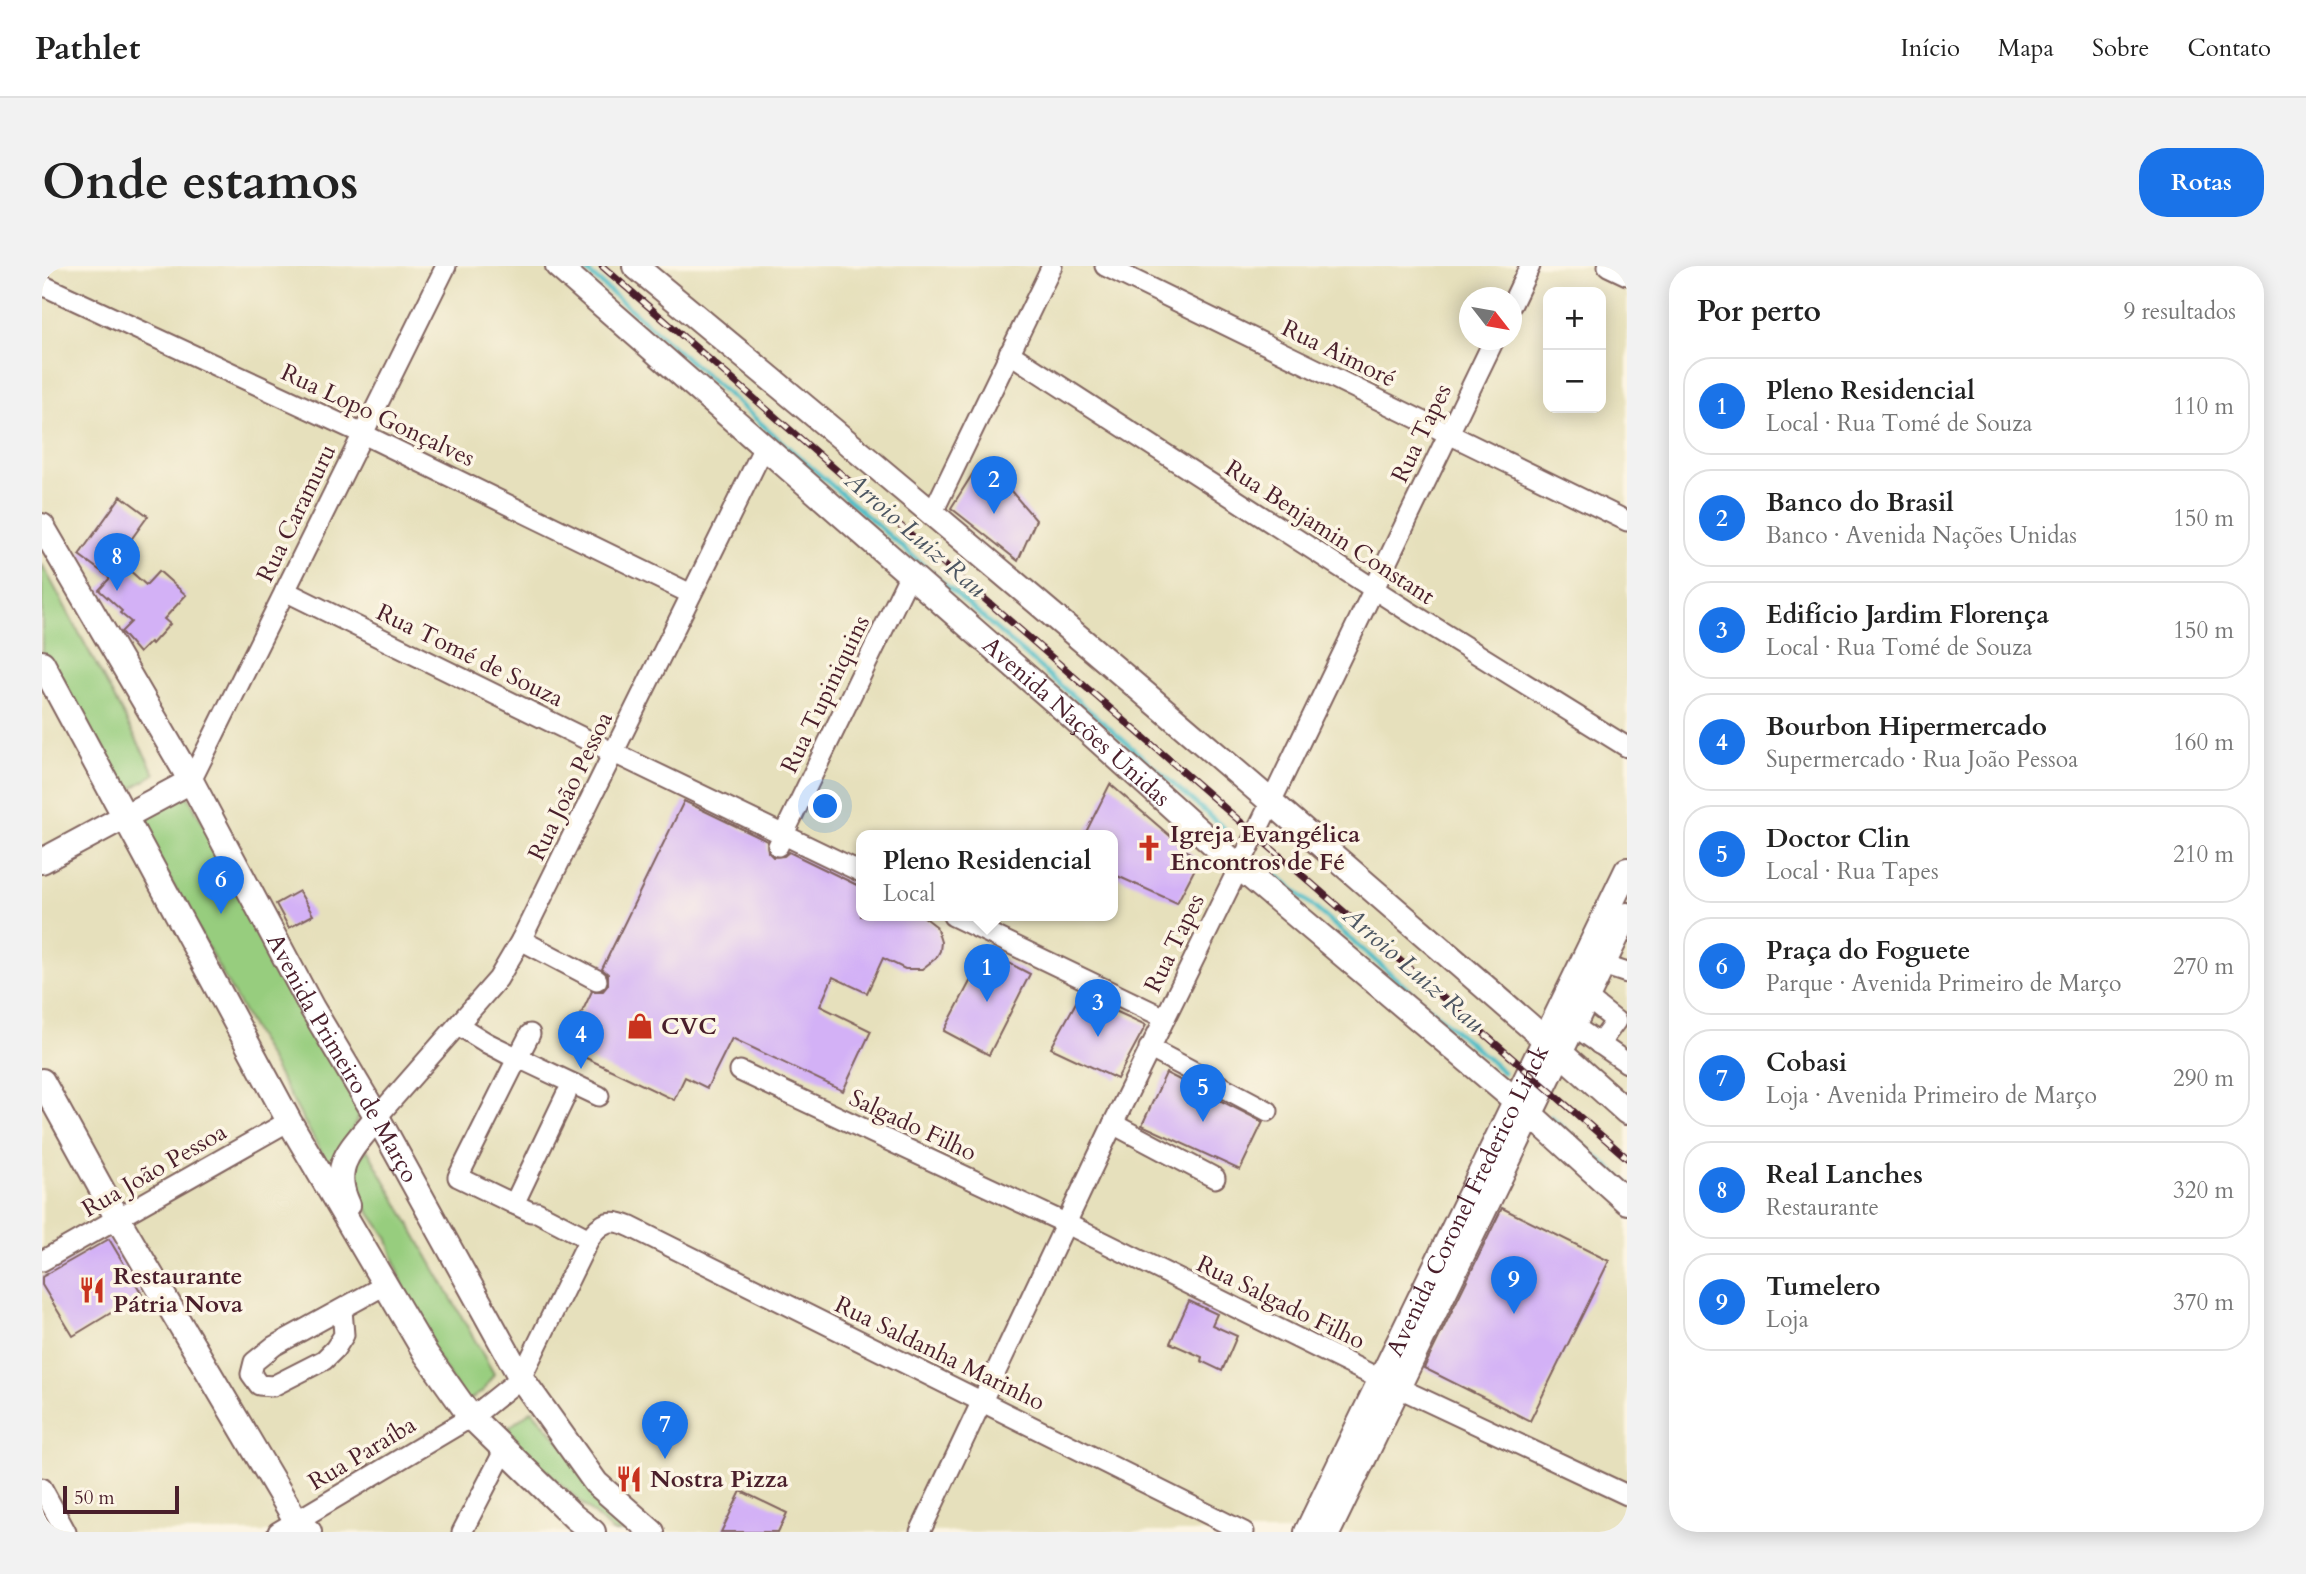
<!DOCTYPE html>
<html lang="pt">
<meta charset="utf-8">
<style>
:root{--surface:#fff;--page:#f2f2f2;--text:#222;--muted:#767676;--line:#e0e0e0;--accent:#1a73e8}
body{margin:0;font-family:Cardo,serif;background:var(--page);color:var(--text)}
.controls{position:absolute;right:21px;top:21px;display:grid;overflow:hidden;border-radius:14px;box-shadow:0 4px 18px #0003}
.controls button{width:63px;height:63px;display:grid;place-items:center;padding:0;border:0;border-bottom:2px solid var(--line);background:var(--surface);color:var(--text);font:35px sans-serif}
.compass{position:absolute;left:1417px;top:21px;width:63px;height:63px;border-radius:50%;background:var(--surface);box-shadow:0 4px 18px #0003;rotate:121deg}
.scale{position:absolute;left:21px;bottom:18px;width:116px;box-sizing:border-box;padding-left:7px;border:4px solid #4a1f2b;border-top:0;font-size:19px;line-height:24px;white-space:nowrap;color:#4a1f2b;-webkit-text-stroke:5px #fcf5e5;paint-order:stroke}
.you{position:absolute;left:784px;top:541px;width:24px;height:24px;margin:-18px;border:5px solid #fff;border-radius:50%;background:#1a73e8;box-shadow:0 0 0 10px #1a73e833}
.badge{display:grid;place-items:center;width:46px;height:46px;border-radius:50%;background:var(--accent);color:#fff;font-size:23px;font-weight:700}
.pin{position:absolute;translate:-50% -58px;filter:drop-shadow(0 2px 4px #0008)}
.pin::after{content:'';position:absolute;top:37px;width:24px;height:21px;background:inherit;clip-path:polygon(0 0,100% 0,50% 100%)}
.popup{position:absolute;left:814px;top:564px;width:262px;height:91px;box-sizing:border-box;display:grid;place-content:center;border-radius:14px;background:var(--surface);filter:drop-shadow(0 2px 5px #0005);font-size:23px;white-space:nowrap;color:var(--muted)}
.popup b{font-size:26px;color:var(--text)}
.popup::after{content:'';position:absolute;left:50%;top:100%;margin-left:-14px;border:14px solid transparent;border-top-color:var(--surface)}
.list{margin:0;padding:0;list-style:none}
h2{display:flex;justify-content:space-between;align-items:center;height:91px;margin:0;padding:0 28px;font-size:30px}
h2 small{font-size:23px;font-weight:400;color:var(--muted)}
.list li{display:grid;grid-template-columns:46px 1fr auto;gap:21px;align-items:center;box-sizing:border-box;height:98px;margin:0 14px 14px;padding:0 14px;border:2px solid var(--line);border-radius:28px}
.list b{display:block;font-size:26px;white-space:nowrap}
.list p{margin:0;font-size:23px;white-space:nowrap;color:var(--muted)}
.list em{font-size:23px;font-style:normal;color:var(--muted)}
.map{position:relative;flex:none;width:1585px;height:1266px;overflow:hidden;border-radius:28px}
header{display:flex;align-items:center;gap:42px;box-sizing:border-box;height:98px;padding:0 35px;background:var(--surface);border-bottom:2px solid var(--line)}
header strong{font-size:33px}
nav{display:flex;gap:38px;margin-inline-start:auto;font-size:24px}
.intro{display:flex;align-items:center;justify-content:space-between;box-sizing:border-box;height:168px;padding:0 42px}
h1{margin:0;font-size:49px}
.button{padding:18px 32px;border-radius:28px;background:var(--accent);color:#fff;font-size:24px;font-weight:700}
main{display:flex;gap:42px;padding:0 42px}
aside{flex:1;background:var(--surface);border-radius:28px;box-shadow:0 4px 18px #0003}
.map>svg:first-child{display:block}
.green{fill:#97cd7e;stroke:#707654;stroke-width:2}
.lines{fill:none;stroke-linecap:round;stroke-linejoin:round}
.stream{stroke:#4fbdc7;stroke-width:4.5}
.building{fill:#d3b1f6}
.minor-casing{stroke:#81635e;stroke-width:23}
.major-casing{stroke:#81635e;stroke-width:28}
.minor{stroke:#fff;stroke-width:19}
.major{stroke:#fff;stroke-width:24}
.rail-casing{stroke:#4a1f2b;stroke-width:7}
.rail{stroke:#fcf5e5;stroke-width:4.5;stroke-dasharray:13;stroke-linecap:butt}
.labels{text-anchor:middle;stroke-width:7;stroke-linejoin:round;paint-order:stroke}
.street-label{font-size:24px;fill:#4a1f2b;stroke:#fcf5e5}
.poi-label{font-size:24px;font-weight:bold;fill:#4a1f2b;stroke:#fcf5e5;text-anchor:start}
.water-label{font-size:26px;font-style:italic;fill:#4c5662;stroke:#fcf5e5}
</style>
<header>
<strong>Pathlet</strong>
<nav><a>Início</a><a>Mapa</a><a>Sobre</a><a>Contato</a></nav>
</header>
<div class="intro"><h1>Onde estamos</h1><a class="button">Rotas</a></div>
<main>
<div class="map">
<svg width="1585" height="1266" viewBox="0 0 1585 1266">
<rect width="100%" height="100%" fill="#fcf5e5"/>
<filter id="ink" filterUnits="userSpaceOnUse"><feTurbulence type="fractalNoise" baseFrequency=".0143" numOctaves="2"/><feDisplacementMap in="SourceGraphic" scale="14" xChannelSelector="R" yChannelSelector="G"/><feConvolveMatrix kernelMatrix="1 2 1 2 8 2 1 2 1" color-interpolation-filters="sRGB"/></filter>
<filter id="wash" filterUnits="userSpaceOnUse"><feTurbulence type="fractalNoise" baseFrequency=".00686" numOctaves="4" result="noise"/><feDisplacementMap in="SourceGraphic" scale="28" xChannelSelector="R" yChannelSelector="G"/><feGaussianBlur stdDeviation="1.57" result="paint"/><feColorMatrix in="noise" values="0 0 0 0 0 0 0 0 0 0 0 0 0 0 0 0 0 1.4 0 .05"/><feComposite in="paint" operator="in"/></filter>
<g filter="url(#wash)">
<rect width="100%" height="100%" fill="#e6e0bc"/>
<!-- green -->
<g class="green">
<path d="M 0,298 L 113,508 L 78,530 L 0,384 Z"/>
<path d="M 146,530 L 263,741 L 318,848 L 289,904 L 95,554 Z"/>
<path d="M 325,883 L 452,1108 L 440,1126 L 424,1136 L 373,1057 L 345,971 L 315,929 L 310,902 Z"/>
<path d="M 490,1144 L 598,1266 L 571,1266 L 461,1166 Z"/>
</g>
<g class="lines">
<!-- stream -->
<g class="stream">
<path d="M 539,0 L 1184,564"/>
<path d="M 1226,601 L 1461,806"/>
<path d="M 1509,851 L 1585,917"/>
</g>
</g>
<g id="blocks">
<!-- building -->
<g class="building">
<path d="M 935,201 L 969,225 L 994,254 L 976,295 L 909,242 Z"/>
<path d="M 79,230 L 106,250 L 75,293 L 104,319 L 117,305 L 144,329 L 122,353 L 128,358 L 110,378 L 108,376 L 97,387 L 79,366 L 89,356 L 78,347 L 80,345 L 57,324 L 68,312 L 37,289 Z"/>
<path d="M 1068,518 L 1157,595 L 1135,637 L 1071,608 L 1071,570 L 1042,570 Z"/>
<path d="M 642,535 L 725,575 L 726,586 L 731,591 L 742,590 L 747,586 L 819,621 L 819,650 L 881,650 L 894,660 L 899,676 L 898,685 L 894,692 L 880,703 L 863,703 L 841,692 L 825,727 L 791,711 L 778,740 L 829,765 L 801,825 L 690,772 L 665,822 L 643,811 L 632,834 L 523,782 L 550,725 L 561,725 L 566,719 L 566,708 L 560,703 Z"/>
<path d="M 257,625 L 271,649 L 247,662 L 234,638 Z"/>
<path d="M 944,685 L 988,708 L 947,789 L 902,765 Z"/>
<path d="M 1038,729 L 1104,759 L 1075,813 L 1009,782 Z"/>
<path d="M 1124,807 L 1221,856 L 1198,904 L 1100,859 Z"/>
<path d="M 1460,942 L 1567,995 L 1488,1155 L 1382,1102 Z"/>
<path d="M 67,973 L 100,1028 L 31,1070 L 0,1019 L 0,1011 Z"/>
<path d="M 1147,1035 L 1175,1048 L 1170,1059 L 1195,1070 L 1180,1105 L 1159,1095 L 1160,1091 L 1128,1077 Z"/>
<path d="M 699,1225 L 745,1247 L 736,1266 L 679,1266 Z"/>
</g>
</g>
</g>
<g filter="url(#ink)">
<use href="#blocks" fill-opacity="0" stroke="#81635e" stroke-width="2"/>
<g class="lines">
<!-- minor casing -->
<g class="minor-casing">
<g id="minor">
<path d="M 1063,0 L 1585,255"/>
<path d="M 1566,0 L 1585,9"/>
<path d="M 0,19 L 321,168 L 649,328"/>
<path d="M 1470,38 L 1488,0"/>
<path d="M 967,87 L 1366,345 L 1585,481"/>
<path d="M 891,246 L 1010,0"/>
<path d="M 243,325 L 572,487 L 819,606"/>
<path d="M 149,515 L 404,0"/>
<path d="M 736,580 L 868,308"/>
<path d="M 911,650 L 1123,752"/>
<path d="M 479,674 L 555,714"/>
<path d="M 1561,699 L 1585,707"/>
<path d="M 1545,732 L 1574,755 L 1557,778"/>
<path d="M 416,759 L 445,777 L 557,830"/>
<path d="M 1532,760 L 1585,797"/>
<path d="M 445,777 L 473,792 L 474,795 L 416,911 L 472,938 L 524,829"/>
<path d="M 1107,782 L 1226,845"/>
<path d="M 474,795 L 488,768"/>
<path d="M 698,805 L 1023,957 L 1338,1113 L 1585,1229"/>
<path d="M 335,851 L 456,713 L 479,674 L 722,181"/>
<path d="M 1071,858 L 1173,912"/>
<path d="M 472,938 L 489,946 L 495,946 L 547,973"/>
<path d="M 0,995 L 247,855"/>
<path d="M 300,1043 L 302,1069 L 293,1083 L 282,1094 L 231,1120 L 217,1119 L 209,1108 L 212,1096 L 232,1080 L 343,1019"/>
<path d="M 0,1222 L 24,1266"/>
<path d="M 236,1266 L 434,1148 L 479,1112 L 547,973 C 559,955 569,952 589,961 L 1202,1266"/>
<path d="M 420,1266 L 463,1183"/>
<path d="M 878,1266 L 1071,858 L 1229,536 L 1452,74"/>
</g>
</g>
<!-- major casing -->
<g class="major-casing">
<g id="major">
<path id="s1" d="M 516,0 L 1025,446 L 1196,600 L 1473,834 L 1585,936"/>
<path d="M 593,0 C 834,199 1073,400 1309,605 C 1401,685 1494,764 1585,846"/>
<path id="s2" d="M 0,260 L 149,515 L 270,742 L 335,851 L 479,1112 L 554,1217 L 610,1266"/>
<path d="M 0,397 L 247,855 L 384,1088 L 428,1150 L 532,1251 L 551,1266"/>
<path d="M 0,595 L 149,515"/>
<path d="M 0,815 L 76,953 L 255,1256 L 267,1266"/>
<path d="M 306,939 C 287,898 311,882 335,851"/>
<path id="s3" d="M 1265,1266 L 1585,604"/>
<path d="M 1286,1266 L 1585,649"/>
</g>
</g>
<!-- minor -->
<use href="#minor" class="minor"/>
<!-- major -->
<use href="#major" class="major"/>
<!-- rail casing -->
<g class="rail-casing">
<path id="rail" d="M 560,0 L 1585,892"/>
</g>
<!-- rail -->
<use href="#rail" class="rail"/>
</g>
</g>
<!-- icons -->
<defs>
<g id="church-bare" transform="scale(2.1)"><path d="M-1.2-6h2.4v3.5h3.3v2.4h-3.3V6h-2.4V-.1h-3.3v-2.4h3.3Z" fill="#c8321e" stroke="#fcf5e5" stroke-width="2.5" paint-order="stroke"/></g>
<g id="shop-bare" transform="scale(2.1)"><path d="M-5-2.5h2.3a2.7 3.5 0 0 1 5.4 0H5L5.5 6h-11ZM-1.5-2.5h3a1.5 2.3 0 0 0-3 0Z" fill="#c8321e" stroke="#fcf5e5" stroke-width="2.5" paint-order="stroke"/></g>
<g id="restaurant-bare" transform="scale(2.1)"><path d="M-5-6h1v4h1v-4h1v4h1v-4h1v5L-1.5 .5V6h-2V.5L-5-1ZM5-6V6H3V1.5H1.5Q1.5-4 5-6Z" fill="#c8321e" stroke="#fcf5e5" stroke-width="2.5" paint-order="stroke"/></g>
</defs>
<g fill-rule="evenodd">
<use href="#church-bare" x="1107" y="582"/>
<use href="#shop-bare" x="598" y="760"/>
<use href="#restaurant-bare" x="50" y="1024"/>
<use href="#restaurant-bare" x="587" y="1213"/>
</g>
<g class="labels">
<!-- street labels -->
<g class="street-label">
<text transform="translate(1297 87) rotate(26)" y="8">Rua Aimoré</text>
<text transform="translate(336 149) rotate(25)" y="8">Rua Lopo Gonçalves</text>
<text transform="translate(1379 167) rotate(-64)" y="8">Rua Tapes</text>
<text transform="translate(254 247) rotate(-64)" y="8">Rua Caramuru</text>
<text transform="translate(1288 266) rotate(33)" y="8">Rua Benjamin Constant</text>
<text transform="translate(428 389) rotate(26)" y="8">Rua Tomé de Souza</text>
<text transform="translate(783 428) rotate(-64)" y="8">Rua Tupiniquins</text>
<text dy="8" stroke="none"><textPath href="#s1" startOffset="690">Avenida Nações Unidas</textPath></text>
<text transform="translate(528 520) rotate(-64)" y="8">Rua João Pessoa</text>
<text transform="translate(1132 677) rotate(-64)" y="8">Rua Tapes</text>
<text dy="8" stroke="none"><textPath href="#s2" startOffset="611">Avenida Primeiro de Março</textPath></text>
<text transform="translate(871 859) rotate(25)" y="8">Salgado Filho</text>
<text transform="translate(112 904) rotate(-30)" y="8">Rua João Pessoa</text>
<text dy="8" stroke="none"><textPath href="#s3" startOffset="368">Avenida Coronel Frederico Linck</textPath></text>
<text transform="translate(1239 1036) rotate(26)" y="8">Rua Salgado Filho</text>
<text transform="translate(898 1087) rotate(26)" y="8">Rua Saldanha Marinho</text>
<text transform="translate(320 1187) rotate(-31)" y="8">Rua Paraíba</text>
</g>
<!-- poi labels -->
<g class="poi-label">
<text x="1128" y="576">Igreja Evangélica<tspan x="1128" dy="28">Encontros de Fé</tspan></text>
<text x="619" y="768">CVC</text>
<text x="71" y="1018">Restaurante<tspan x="71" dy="28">Pátria Nova</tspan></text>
<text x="608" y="1221">Nostra Pizza</text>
</g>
<!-- water labels -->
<g class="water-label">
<text transform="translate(874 268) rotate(41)" y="9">Arroio Luiz Rau</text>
<text transform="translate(1372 703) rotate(41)" y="9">Arroio Luiz Rau</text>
</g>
</g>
</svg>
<div class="controls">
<button>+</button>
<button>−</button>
</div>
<svg class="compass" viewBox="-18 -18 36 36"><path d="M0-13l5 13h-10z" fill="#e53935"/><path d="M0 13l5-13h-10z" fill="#767676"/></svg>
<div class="scale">50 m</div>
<div class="you"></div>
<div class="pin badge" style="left:945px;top:736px">1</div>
<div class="popup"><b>Pleno Residencial</b>Local</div>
<div class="pin badge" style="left:952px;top:248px">2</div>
<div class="pin badge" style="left:1056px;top:771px">3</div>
<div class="pin badge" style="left:539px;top:803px">4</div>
<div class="pin badge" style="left:1161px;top:856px">5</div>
<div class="pin badge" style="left:179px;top:648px">6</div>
<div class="pin badge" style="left:623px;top:1193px">7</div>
<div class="pin badge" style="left:75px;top:325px">8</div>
<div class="pin badge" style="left:1472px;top:1048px">9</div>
</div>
<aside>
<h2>Por perto<small>9 resultados</small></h2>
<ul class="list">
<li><span class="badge">1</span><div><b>Pleno Residencial</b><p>Local · Rua Tomé de Souza</p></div><em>110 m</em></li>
<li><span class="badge">2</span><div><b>Banco do Brasil</b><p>Banco · Avenida Nações Unidas</p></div><em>150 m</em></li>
<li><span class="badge">3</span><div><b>Edifício Jardim Florença</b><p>Local · Rua Tomé de Souza</p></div><em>150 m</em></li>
<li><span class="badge">4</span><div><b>Bourbon Hipermercado</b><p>Supermercado · Rua João Pessoa</p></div><em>160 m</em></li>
<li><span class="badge">5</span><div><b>Doctor Clin</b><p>Local · Rua Tapes</p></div><em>210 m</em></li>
<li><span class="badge">6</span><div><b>Praça do Foguete</b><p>Parque · Avenida Primeiro de Março</p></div><em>270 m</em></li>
<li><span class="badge">7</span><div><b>Cobasi</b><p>Loja · Avenida Primeiro de Março</p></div><em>290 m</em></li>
<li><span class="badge">8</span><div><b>Real Lanches</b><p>Restaurante</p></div><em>320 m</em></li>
<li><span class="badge">9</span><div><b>Tumelero</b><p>Loja</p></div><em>370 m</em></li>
</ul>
</aside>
</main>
